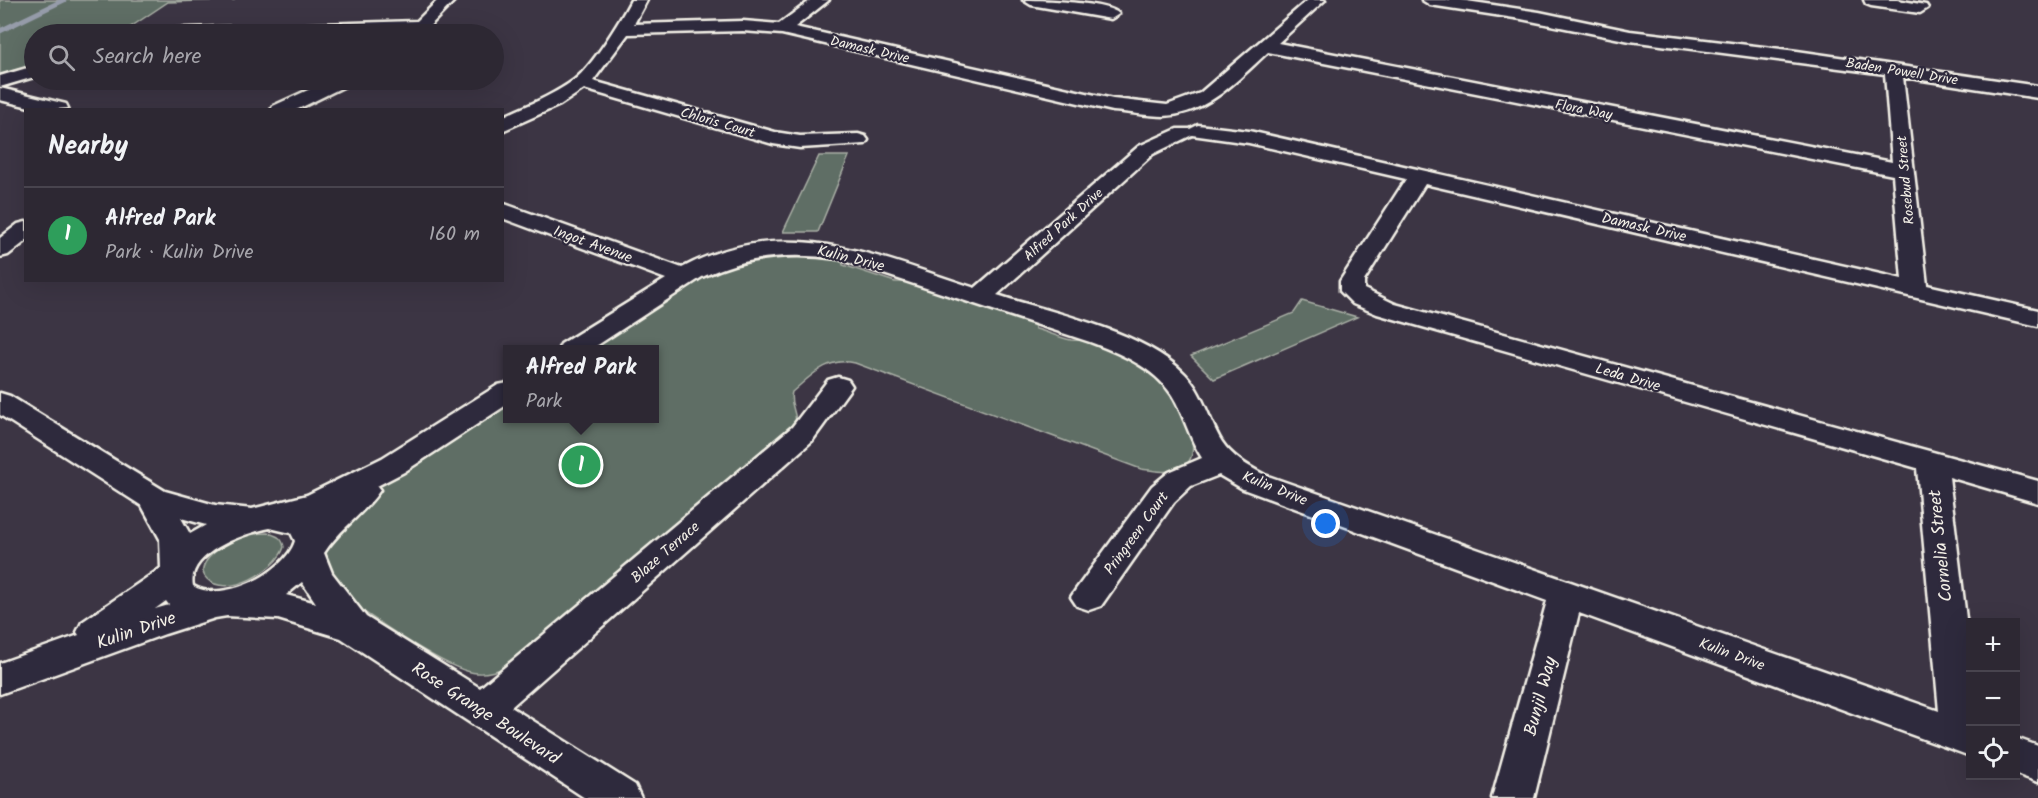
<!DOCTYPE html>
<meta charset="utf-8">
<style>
:root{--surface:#2d2833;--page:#35303b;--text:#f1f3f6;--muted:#a7a6ac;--line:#48444e;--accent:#8abfa5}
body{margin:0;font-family:Kalam,sans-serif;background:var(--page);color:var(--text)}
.controls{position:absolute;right:18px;bottom:18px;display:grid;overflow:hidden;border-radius:0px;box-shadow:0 6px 24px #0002}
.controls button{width:54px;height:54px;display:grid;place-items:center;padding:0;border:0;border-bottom:2px solid var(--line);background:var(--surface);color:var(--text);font:30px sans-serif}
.you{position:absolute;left:1326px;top:524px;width:21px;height:21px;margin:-15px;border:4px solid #fff;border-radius:50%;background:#1a73e8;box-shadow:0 0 0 9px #1a73e833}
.badge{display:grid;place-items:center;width:39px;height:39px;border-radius:50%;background:var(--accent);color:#fff;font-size:20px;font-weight:700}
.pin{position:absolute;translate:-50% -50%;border:3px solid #fff;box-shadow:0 2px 6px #0006}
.popup{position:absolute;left:503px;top:345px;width:156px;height:78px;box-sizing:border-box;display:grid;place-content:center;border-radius:0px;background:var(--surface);filter:drop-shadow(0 2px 4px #0005);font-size:20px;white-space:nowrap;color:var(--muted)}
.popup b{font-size:22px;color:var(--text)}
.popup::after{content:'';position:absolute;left:50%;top:100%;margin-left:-12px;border:12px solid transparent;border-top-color:var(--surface)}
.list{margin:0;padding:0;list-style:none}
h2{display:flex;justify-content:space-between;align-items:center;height:78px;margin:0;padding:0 24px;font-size:26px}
h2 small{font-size:20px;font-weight:400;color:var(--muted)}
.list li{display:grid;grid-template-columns:39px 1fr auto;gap:18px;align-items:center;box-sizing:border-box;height:96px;padding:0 24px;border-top:2px solid var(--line)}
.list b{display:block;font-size:22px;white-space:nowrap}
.list p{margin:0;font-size:20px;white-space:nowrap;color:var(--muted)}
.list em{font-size:20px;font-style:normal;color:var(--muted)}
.icon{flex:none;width:33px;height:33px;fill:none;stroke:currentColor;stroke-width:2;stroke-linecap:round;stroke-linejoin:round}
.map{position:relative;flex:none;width:2038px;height:798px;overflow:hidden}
.search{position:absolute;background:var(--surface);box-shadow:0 6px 24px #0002;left:24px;top:24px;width:480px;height:66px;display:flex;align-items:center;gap:15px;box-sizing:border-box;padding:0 21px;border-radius:33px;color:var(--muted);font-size:22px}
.panel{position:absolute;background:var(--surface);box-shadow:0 6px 24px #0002;left:24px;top:108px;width:480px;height:174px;border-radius:0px}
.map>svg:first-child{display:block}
.green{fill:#5f6e65;stroke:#aab0a6;stroke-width:1.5}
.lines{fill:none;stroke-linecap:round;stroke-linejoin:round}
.stream{stroke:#969caa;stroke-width:5}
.minor-casing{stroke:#f4f1e8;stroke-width:5}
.minor{fill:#2f2a3d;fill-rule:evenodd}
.labels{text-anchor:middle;stroke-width:4.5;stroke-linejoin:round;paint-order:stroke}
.far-street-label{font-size:14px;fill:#f4f1e8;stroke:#2f2a3d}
.street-label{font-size:15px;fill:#f4f1e8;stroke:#2f2a3d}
.near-street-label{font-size:18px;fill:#f4f1e8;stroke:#2f2a3d}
</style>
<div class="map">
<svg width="2038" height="798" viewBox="0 0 2038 798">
<rect width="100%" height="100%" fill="#3c3544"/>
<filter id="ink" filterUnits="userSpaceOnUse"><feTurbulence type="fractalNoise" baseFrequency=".0167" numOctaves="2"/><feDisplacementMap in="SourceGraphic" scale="12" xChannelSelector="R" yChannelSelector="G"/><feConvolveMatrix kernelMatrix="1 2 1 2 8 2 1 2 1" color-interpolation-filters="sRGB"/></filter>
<g filter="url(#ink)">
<!-- green -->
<g class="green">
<path d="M 0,0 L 235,0 L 168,2 L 120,34 L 34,34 L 34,64 L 0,76 Z"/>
<path d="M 819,156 L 849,156 L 818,232 L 783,232 Z"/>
<path d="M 796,253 L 842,259 L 843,265 L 895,282 L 910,282 L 1032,322 L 1036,329 C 1048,332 1060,338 1071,340 C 1078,341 1084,339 1090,341 C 1110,347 1130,357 1148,369 C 1169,384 1220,459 1174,471 C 1164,473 1151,470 1141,469 L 855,363 C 827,357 812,375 792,392 C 788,404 799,414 795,426 L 513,665 C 501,669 489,674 477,673 C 449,672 375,619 348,601 L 337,592 L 326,559 L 327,546 L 360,501 L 438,444 L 507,399 L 508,418 L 654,418 L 654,350 L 584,349 L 697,276 L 722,265 Z"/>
<path d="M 1302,301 L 1357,317 L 1214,379 L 1191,356 L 1294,313 Z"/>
<path d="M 268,533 C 277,536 282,537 284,547 C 277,570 227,599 207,579 C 190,562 232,539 244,536 C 252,534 260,533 268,533 Z"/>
</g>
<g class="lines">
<!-- stream -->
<path class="stream" d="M 0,31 L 64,0"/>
<!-- minor casing -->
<g class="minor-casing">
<g id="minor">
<path d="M 438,0 L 455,0 L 422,34 L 405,34 L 407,31 L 304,34 L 150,34 L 158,29 L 417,21 Z"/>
<path d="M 631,0 L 647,0 L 634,24 L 743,21 L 779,24 L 811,0 L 829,0 L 795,27 L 1113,99 L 1167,105 L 1200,93 L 1308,0 L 1325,0 L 1278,43 L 1892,162 L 1885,74 L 1630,41 L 1521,19 L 1430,5 L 1422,0 L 1460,0 L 1539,12 L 1630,31 L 1797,51 L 2038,86 L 2038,98 L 1903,77 L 1927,285 L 2038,310 L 2038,326 L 1425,184 L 1364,281 L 1364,289 L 1395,304 L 2038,481 L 2038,503 L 1949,477 L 1970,652 L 1970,756 L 1579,613 L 1534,798 L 1492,798 L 1547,601 L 1243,489 L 1219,475 L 1191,486 L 1174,502 L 1101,606 L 1089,610 L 1077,606 L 1071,597 L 1077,588 L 1152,486 L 1169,472 L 1202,458 C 1189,438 1184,414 1172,395 C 1154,367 1119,353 1090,342 L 838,259 C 790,252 746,256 702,277 L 590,350 L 558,350 L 561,344 L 666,279 L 502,218 L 502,203 L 682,268 C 784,213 876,256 975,288 L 1139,146 L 1177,129 L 1190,129 L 1198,125 L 1249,131 L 1902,279 L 1893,175 L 1268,52 C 1238,79 1208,114 1164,116 C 1147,116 1129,112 1113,111 L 782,34 L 743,31 L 628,34 L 593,81 L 775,132 L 800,136 L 858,134 L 865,136 L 868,140 L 865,144 L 800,148 L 773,144 L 584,89 L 560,105 L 502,131 L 502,117 C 526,106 552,96 574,80 C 592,67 620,21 631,0 ZM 1192,135 L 1249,143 L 1406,179 L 1340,281 L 1340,291 L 1353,304 L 1377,314 L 1917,468 L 1939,711 L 1265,475 C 1249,467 1232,457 1222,442 C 1208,419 1204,394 1185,374 C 1144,331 1053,313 997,295 L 1153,154 Z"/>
<path d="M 1023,0 C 1041,0 1108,2 1119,14 L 1111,19 L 1031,5 Z"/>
<path d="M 1864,0 L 1897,0 L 1926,5 L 1928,8 L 1920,13 L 1871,6 L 1866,4 Z"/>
<path d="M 34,66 L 34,77 L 0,87 L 0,76 Z"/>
<path d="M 330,80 L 352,80 L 349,84 L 296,110 L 271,110 L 273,106 Z"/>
<path d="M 0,88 L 66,104 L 68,108 L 42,110 L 0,100 Z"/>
<path d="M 26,222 L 26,241 L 8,255 L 0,257 L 0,238 L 18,224 Z"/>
<path d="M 838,377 L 848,380 L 852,386 L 812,441 L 511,707 L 635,785 L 641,798 L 585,798 L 341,638 L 278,619 L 227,616 L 215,618 L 165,634 L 0,694 L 0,663 L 79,635 L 77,632 L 82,622 L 161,568 L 160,539 L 142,506 L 0,415 L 0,393 L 10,396 L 165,491 L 215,505 L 252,509 L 307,495 L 382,458 L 498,385 L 508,383 L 508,404 L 404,472 L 377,486 L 380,490 C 366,512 339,529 324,553 L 332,573 L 366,617 L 480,688 L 792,427 L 828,380 ZM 181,518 L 206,525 L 190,534 ZM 270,528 L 291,533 L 295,541 C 285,573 223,604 193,586 C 186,553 245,533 270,528 ZM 302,582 L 316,603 L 286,595 ZM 166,601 L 169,605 L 155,609 Z"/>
<path d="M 2016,738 L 2038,746 L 2038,782 L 2016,774 Z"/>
</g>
</g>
<!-- minor -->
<use href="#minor" class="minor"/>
</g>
</g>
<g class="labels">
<!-- far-street labels -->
<g class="far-street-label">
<text transform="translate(870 49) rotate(13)" y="5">Damask Drive</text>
<text transform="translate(1902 71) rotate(9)" y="5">Baden Powell Drive</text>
<text transform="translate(1584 109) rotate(11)" y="5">Flora Way</text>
<text transform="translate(718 122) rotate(16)" y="5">Chloris Court</text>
<text transform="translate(1905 180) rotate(-95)" y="5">Rosebud Street</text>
<text transform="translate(1063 224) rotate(-42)" y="5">Alfred Park Drive</text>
</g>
<!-- street labels -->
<g class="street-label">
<text transform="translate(1644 227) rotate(13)" y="5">Damask Drive</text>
<text transform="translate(593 244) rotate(20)" y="5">Ingot Avenue</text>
<text transform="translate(851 258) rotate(14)" y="5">Kulin Drive</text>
<text transform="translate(1628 377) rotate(16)" y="5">Leda Drive</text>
<text transform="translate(1275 488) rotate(22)" y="5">Kulin Drive</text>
<text transform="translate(1136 533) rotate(-54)" y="5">Pringreen Court</text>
<text transform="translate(665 552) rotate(-41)" y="5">Blaze Terrace</text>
<text transform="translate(1732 654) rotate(20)" y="5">Kulin Drive</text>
</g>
<!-- near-street labels -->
<g class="near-street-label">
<text transform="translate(1940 546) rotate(-96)" y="6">Cornelia Street</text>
<text transform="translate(136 630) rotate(-19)" y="6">Kulin Drive</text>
<text transform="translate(1540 696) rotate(-75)" y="6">Bunjil Way</text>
<text transform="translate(486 713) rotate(33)" y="6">Rose Grange Boulevard</text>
</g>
</g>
</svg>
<div class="controls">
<button>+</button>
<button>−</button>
<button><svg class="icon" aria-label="locate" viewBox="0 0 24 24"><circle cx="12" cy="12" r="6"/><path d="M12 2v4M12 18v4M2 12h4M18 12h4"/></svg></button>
</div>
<div class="you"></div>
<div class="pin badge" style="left:581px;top:465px;background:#2e9e5b">1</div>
<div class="popup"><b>Alfred Park</b>Park</div>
<div class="search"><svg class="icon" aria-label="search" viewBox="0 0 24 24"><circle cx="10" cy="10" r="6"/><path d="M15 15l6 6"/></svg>Search here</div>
<section class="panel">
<h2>Nearby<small></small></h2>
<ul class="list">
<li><span class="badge" style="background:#2e9e5b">1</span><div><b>Alfred Park</b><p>Park · Kulin Drive</p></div><em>160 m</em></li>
</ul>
</section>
</div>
